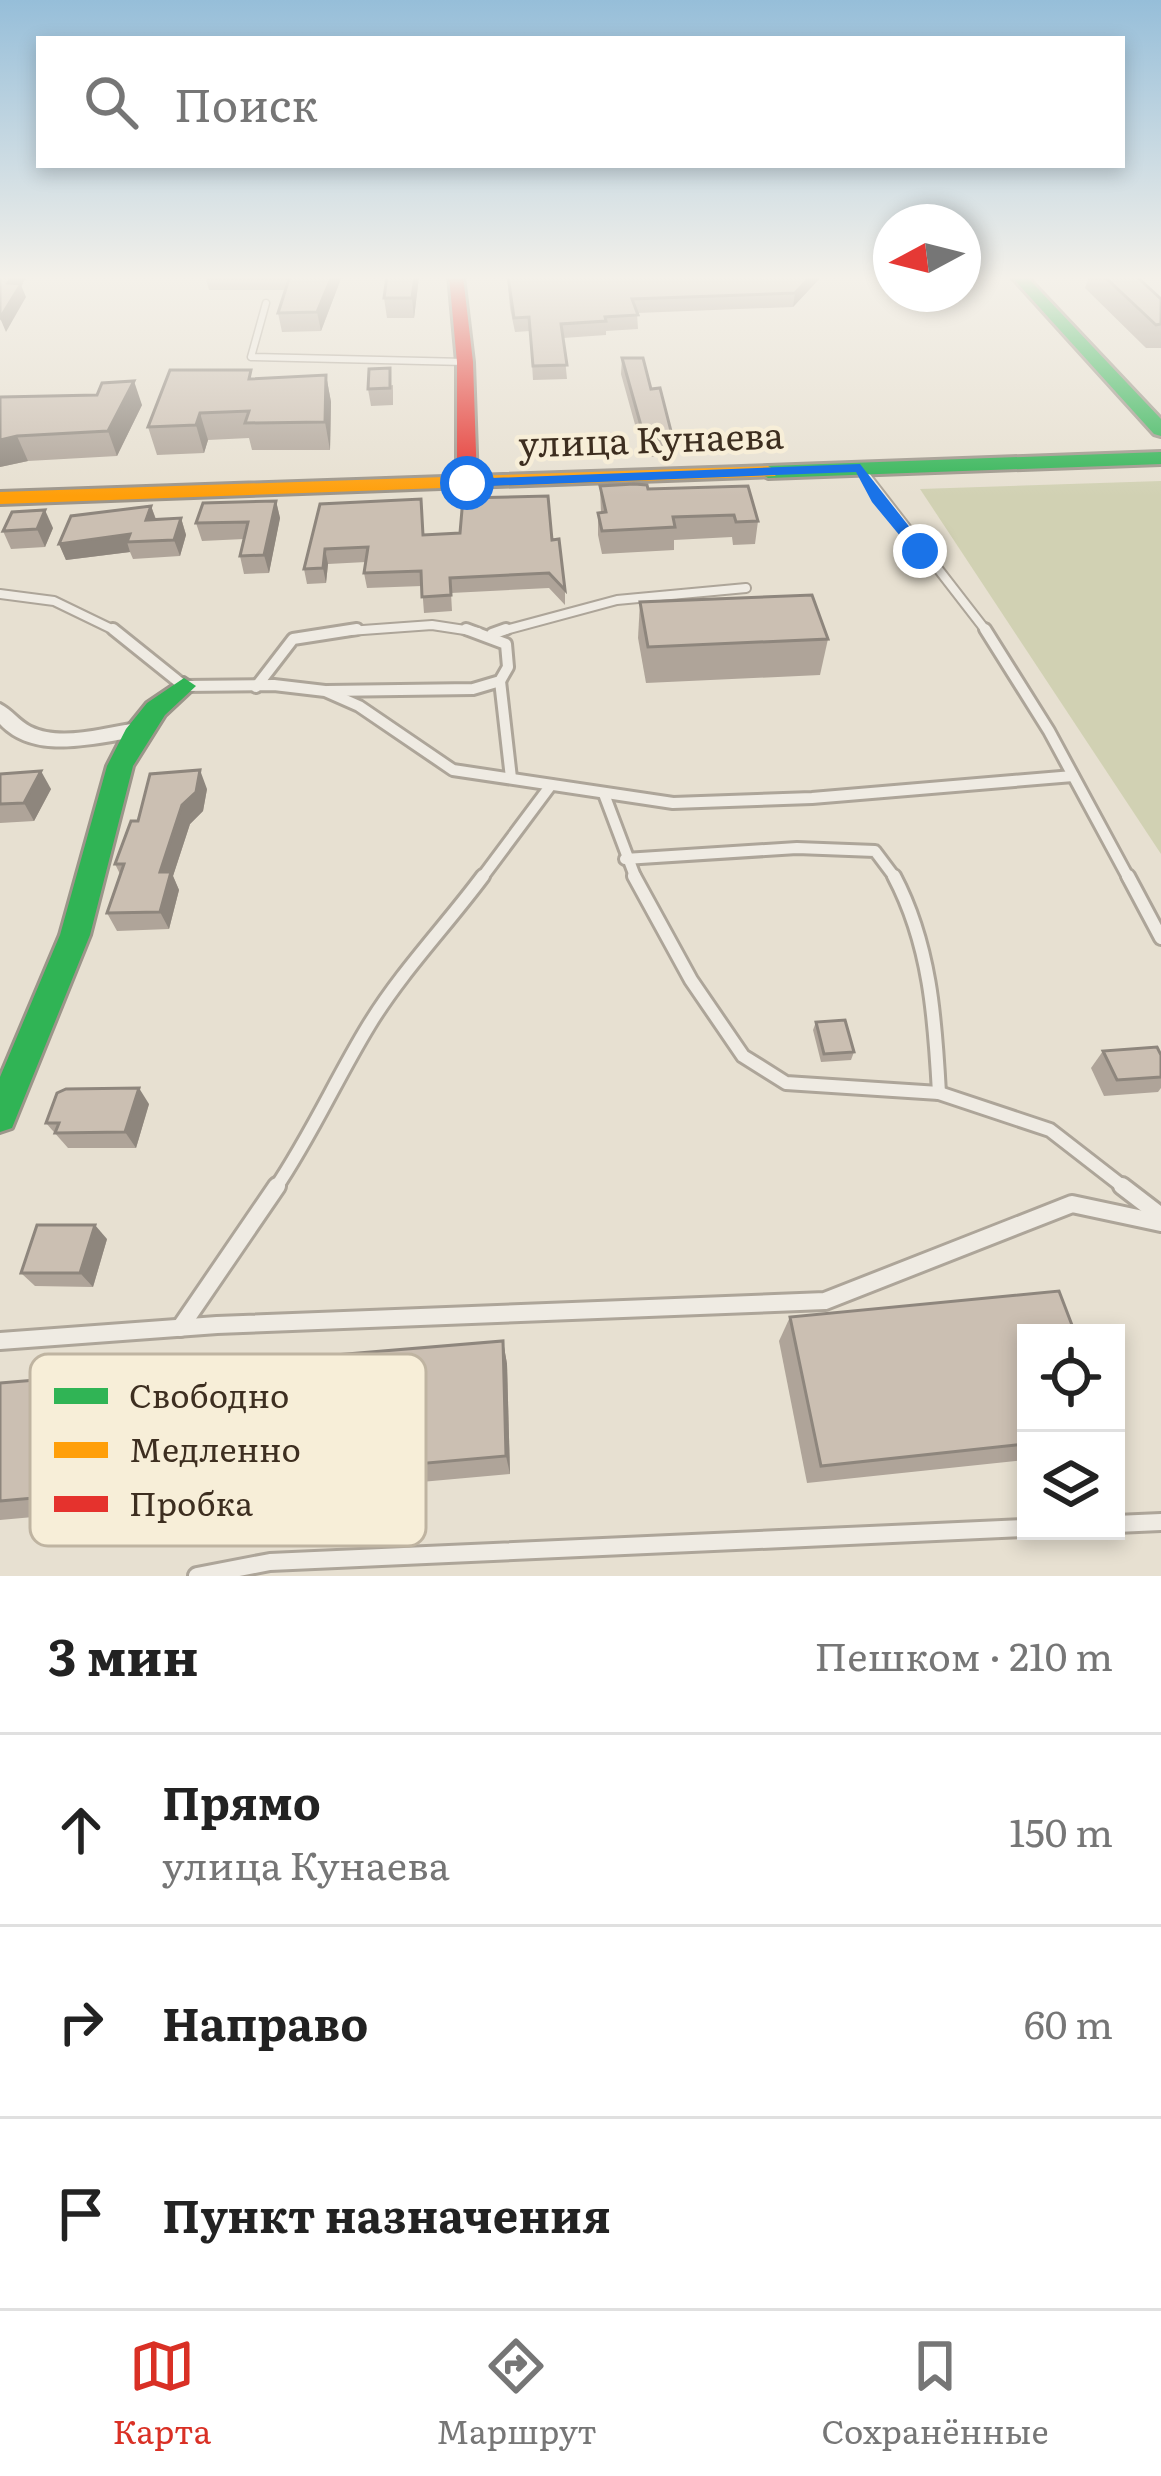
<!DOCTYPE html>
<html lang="ru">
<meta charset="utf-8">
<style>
:root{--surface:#fff;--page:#f2f2f2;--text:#222;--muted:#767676;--line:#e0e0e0;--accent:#d93025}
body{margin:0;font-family:Literata,serif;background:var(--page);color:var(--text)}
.controls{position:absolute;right:36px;bottom:36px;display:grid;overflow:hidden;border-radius:0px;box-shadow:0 6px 18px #0003}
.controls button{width:108px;height:108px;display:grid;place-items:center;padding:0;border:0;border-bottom:3px solid var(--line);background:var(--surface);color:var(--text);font:60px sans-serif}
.compass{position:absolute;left:873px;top:204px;width:108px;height:108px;border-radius:50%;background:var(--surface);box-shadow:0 6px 18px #0003;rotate:263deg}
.stop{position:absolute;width:36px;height:36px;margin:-27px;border:9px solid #1a73e8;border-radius:50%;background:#fff}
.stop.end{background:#1a73e8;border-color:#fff;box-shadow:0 3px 12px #0008}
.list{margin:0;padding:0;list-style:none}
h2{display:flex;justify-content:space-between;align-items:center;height:156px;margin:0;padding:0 48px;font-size:51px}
h2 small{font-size:39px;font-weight:400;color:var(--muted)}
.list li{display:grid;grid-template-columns:78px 1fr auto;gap:36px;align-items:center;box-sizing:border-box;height:192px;padding:0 48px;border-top:3px solid var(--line)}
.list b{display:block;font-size:45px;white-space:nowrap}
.list p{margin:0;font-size:39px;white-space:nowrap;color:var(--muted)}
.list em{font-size:39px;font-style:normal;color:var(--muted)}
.icon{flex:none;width:66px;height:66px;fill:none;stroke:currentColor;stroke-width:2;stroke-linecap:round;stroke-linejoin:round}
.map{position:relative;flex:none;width:1161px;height:1576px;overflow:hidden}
.search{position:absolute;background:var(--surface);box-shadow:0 6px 18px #0003;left:36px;right:36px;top:36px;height:132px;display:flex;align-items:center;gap:30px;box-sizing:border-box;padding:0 42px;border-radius:0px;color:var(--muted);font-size:45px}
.sheet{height:732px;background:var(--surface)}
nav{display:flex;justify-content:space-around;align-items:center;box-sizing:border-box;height:168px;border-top:3px solid var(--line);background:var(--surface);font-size:33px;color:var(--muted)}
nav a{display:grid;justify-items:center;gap:6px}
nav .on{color:var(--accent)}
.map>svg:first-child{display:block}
.cemetery{fill:#d1d1b3}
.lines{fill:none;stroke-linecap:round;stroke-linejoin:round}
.lane-far4-casing{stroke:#ada599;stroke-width:9}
.lane-far3-casing{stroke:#ada599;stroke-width:12}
.lane-far2-casing{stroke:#ada599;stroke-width:16}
.lane-far1-casing{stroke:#ada599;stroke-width:18}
.lane-casing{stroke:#ada599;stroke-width:22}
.street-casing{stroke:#ada599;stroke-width:6}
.fast-casing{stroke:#9c958a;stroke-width:6}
.slow-casing{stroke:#9c958a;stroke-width:6}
.jam-casing{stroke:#9c958a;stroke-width:6}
.lane-far4{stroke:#efebe3;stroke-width:6}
.lane-far3{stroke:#efebe3;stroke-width:8}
.lane-far2{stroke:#efebe3;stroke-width:10}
.lane-far1{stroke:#efebe3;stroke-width:12}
.lane{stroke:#efebe3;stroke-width:16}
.street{fill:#efebe3;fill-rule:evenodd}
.fast{fill:#30b455;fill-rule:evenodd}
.slow{fill:#ff9f0a;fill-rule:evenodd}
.jam{fill:#e5322d;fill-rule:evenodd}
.wall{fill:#afa499}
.shaded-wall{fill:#8e867d}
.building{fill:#cbbfb2;stroke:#8e867d;stroke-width:3}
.route{fill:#1a73e8}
.labels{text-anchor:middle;stroke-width:9;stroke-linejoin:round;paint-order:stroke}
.far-street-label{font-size:36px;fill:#3d2e20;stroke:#f7eed8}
.key{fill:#f7eed8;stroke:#bfb4a1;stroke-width:3}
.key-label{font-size:33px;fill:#3d2e20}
</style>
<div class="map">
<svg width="1161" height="1576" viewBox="0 0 1161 1576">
<rect width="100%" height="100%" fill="#e7e0d1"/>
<!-- cemetery -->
<path class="cemetery" d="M 1161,481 L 1161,854 L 920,489 Z"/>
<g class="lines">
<!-- lane-far4 casing -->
<g class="lane-far4-casing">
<path id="lane-far4" d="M 266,303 L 251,357 L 465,362"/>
</g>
<!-- lane-far3 casing -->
<g class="lane-far3-casing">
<g id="lane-far3">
<path d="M 860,468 L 987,632"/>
<path d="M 0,594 L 54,601 L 118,632"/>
<path d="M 335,632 L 432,625 L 478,632"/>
<path d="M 498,632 L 617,600 L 746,588"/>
</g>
</g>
<!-- lane-far2 casing -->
<g class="lane-far2-casing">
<g id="lane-far2">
<path d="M 113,629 L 184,686 L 274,685 L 325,691 L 359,706 L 453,770 L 673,803 L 812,798 L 1073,776"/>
<path d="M 985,629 L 1049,731 L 1129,879"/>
<path d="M 492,634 L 506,629"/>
<path d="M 500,681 L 511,778"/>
<path d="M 256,687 L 293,639 L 357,629"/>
<path d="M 327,691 L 473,689 L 500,681 L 508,667 L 506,644 L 466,629"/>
<path d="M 604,794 L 636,879"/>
<path d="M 625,859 L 797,848 L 875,851 L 896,879"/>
<path d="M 481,879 L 551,785"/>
</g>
</g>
<!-- lane-far1 casing -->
<g class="lane-far1-casing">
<g id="lane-far1">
<path d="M 634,876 L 691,980 L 743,1056 L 786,1083 L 939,1093 L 1050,1130 L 1126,1189"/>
<path d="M 894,876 C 930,944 935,1018 939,1093"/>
<path d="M 1128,876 L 1161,938"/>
<path d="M 275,1189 C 311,1136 336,1079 369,1025 C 402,971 445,927 483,876"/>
</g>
</g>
<!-- lane casing -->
<g class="lane-casing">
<g id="lane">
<path d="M 1122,1186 L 1161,1216"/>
<path d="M 180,1328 L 277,1186"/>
<path d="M 0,1341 L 217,1325 L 825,1301 L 1072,1204 L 1161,1223"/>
<path d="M 1116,1524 L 1161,1522"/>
<path d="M 197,1576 L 270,1562 L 1026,1528"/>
</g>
</g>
<!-- street casing -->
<g class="street-casing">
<path id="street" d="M 0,704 C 12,710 19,721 31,727 C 62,742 106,727 138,723 L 148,730 C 138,739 126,738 112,741 C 74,747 29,755 0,724 Z"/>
</g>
<!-- fast casing -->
<g class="fast-casing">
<g id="fast">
<path d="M 1011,276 L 1026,276 L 1161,419 L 1161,436 L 1154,434 Z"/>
<path d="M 1161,452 L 1161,464 L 768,478 L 758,472 L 768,466 Z"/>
<path d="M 184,678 L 196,686 L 165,715 L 133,766 L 90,935 L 12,1128 L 0,1132 L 0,1077 L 60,935 L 107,766 L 126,729 L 147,703 Z"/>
</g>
</g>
<!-- slow casing -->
<g class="slow-casing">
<path id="slow" d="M 768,466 L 778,472 L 775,476 L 0,504 L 0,492 Z"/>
</g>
<!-- jam casing -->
<g class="jam-casing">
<path id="jam" d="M 449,276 L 463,276 L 473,362 L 477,483 L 467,489 L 457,483 L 457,362 Z"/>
</g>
<!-- lane-far4 -->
<use href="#lane-far4" class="lane-far4"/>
<!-- lane-far3 -->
<use href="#lane-far3" class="lane-far3"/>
<!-- lane-far2 -->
<use href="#lane-far2" class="lane-far2"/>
<!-- lane-far1 -->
<use href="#lane-far1" class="lane-far1"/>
<!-- lane -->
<use href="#lane" class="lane"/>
<!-- street -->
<use href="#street" class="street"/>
<!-- fast -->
<use href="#fast" class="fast"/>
<!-- slow -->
<use href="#slow" class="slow"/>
<!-- jam -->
<use href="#jam" class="jam"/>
</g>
<!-- wall -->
<g class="wall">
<path d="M 205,276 L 342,276 L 321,331 L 282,332 L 278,313 L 285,290 L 209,290 Z"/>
<path d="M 387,276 L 433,276 L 419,277 L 414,318 L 387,318 L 384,298 Z"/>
<path d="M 507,276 L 822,276 L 793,307 L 637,313 L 638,329 L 606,331 L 606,335 L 563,338 L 567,379 L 533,380 L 530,331 L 515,332 L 510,308 Z"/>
<path d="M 1089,276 L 1136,276 L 1161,299 L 1161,348 L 1146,348 L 1085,288 Z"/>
<path d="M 622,358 L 651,389 L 673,439 L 672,456 L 644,457 L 621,374 Z"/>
<path d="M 326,375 L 331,402 L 330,450 L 252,450 L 249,438 L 208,440 L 204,453 L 157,455 L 148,427 L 253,379 Z"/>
<path d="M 393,385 L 393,405 L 371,406 L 368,389 Z"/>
<path d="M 0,397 L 142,405 L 117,456 L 28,461 L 0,467 Z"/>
<path d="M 600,486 L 648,489 L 758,521 L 755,544 L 733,545 L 732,537 L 674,540 L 674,550 L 602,554 L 598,535 L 598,513 L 601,513 Z"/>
<path d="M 276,501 L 280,518 L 269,573 L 244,574 L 240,556 L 244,539 L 202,541 L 196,523 Z"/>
<path d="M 320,504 L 425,535 L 552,540 L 565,590 L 565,605 L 549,588 L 451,593 L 452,611 L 424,613 L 422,586 L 367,588 L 364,573 L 366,562 L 328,564 L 326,583 L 307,584 L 304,569 Z"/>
<path d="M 151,506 L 156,519 L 181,518 L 186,535 L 180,556 L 133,559 L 130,552 L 66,560 L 59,544 Z"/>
<path d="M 53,528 L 45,547 L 11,549 L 3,531 Z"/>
<path d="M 640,602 L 828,639 L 820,675 L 646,683 L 638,638 Z"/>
<path d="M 0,774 L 51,789 L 34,821 L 0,823 Z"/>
<path d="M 207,789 L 203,811 L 190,824 L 173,876 L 179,890 L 169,929 L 117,931 L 107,913 L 120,874 L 115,864 L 138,821 Z"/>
<path d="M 816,1022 L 854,1052 L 851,1060 L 821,1062 L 813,1030 Z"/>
<path d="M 1103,1051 L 1161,1055 L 1161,1088 L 1158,1092 L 1104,1096 L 1091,1068 Z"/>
<path d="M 149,1104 L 136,1148 L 68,1148 L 46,1123 Z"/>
<path d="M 107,1239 L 93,1287 L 35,1286 L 21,1273 Z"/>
<path d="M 790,1317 L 1026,1333 L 1026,1460 L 807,1483 L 779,1341 Z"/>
<path d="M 503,1341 L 507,1364 L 510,1474 L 0,1520 L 0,1383 Z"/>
</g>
<!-- shaded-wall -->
<g class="shaded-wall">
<path d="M 13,276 L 28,276 L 21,285 L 26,297 L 6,332 L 0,318 L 8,283 Z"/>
<path d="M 332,276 L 342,276 L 321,331 L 317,312 Z"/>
<path d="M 415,276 L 419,277 L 414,318 L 412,298 Z"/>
<path d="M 811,276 L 822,276 L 793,307 L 795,293 Z"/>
<path d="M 326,375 L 331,402 L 330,450 L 325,422 Z"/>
<path d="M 134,381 L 142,405 L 117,456 L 108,431 Z"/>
<path d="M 200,413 L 208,440 L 204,453 L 196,425 Z"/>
<path d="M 17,436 L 28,461 L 0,467 L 0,440 Z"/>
<path d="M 276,501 L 280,518 L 269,573 L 264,555 Z"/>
<path d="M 151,506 L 157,523 L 146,520 Z"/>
<path d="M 45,510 L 53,528 L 45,547 L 37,529 Z"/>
<path d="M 181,518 L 186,535 L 180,556 L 174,540 Z"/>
<path d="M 130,534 L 127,542 L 130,552 L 66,560 L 59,544 Z"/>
<path d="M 325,549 L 328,564 L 326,583 L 323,568 Z"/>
<path d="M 200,770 L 207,789 L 203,811 L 190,824 L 173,876 L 179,890 L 169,929 L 160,912 L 160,872 L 182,805 Z"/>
<path d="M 41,771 L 51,789 L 34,821 L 24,803 Z"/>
<path d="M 139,1088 L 149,1104 L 136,1148 L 125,1132 Z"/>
<path d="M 95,1225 L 107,1239 L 93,1287 L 80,1273 Z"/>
<path d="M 503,1341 L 507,1364 L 510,1474 L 506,1456 Z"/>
</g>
<!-- building -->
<g class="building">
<path d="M 0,276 L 13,276 L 8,283 L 21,284 L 0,318 Z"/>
<path d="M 290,276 L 332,276 L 317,312 L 278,313 Z"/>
<path d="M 387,276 L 415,276 L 412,298 L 384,298 Z"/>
<path d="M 508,276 L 811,276 L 795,293 L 632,299 L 638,315 L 605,317 L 606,321 L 561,324 L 567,365 L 533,366 L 529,317 L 514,318 Z"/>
<path d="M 1104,276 L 1136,276 L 1161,299 L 1161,324 L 1156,325 Z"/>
<path d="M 622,358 L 643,358 L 651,389 L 660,388 L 673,439 L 645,440 Z"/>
<path d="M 390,368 L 390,388 L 368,389 L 369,369 Z"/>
<path d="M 170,370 L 251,370 L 249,379 L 326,375 L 325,422 L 245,423 L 249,411 L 200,413 L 196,425 L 148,427 Z"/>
<path d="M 134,381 L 108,431 L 17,436 L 0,440 L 0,397 L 97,395 L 102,383 Z"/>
<path d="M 634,484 L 647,485 L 648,489 L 748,486 L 758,521 L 736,522 L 734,515 L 673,517 L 675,527 L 602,531 L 598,513 L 606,512 L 600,486 Z"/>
<path d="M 548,496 L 552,540 L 559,539 L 565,590 L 549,573 L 450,578 L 451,595 L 422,597 L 421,571 L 364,573 L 368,547 L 325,549 L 323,568 L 304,569 L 320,504 L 421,499 L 423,535 L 460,533 L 463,498 Z"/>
<path d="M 276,501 L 264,555 L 240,556 L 248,522 L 196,523 L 203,503 Z"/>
<path d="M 151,506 L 146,520 L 181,518 L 174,540 L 127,542 L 130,534 L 59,544 L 71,516 Z"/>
<path d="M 45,510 L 37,529 L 3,531 L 12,512 Z"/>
<path d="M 812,595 L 828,639 L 648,647 L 640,602 Z"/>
<path d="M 200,770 L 196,792 L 182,805 L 160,872 L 171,872 L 160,912 L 107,913 L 124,864 L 115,864 L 131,821 L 138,821 L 150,774 Z"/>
<path d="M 41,771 L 24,803 L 0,804 L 0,774 Z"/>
<path d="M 845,1020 L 854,1052 L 824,1054 L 816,1022 Z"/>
<path d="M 1157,1047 L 1161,1055 L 1161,1077 L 1117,1080 L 1103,1051 Z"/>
<path d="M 139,1088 L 125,1132 L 55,1133 L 59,1123 L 46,1123 L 57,1093 L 66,1089 Z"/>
<path d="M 37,1225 L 95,1225 L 80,1273 L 21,1273 Z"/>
<path d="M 1059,1291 L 1075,1333 L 1026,1333 L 1026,1444 L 821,1466 L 790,1317 Z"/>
<path d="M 503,1341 L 506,1456 L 0,1501 L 0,1383 Z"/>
</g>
<!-- sky -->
<linearGradient id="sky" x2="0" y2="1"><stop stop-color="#96bed9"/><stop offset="0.56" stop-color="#f4f1ea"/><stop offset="1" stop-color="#f4f1ea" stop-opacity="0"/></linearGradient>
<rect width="1161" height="496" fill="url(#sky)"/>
<!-- route -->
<path class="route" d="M 860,464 L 926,548 L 926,554 L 915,554 L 872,502 L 856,472 L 467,487 L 460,483 L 467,479 Z"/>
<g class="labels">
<!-- far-street labels -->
<g class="far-street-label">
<text transform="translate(651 440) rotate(-2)" y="13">улица Кунаева</text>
</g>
</g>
<!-- legend -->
<rect x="30" y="1354" width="396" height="192" rx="18" class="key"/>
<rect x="54" y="1388" width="54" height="16" fill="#30b455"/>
<rect x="54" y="1442" width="54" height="16" fill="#ff9f0a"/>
<rect x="54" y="1496" width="54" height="16" fill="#e5322d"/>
<g class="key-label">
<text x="129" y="1408">Свободно</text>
<text x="129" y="1462">Медленно</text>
<text x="129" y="1516">Пробка</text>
</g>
</svg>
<div class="controls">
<button><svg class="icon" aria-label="locate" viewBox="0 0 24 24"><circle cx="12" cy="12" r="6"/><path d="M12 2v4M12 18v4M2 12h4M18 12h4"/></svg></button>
<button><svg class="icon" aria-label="layers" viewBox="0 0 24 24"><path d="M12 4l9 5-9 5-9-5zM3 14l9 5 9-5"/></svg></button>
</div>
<svg class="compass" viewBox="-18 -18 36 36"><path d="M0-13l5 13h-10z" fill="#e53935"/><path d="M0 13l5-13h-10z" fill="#767676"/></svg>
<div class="stop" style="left:467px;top:483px"></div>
<div class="stop end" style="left:920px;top:551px"></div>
<div class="search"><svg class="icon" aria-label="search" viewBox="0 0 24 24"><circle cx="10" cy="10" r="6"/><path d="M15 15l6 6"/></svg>Поиск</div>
</div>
<section class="sheet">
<h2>3 мин<small>Пешком · 210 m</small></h2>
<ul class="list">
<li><svg class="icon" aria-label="ahead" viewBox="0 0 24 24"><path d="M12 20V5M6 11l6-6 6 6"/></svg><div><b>Прямо</b><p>улица Кунаева</p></div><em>150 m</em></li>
<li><svg class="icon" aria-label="right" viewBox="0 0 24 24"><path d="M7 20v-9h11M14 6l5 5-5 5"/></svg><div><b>Направо</b></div><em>60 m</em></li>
<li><svg class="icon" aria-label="arrive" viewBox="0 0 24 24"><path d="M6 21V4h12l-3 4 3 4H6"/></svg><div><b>Пункт назначения</b></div></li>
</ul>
</section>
<nav>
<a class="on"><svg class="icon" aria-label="map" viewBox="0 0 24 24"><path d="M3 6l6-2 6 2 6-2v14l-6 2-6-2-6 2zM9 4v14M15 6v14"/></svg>Карта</a>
<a><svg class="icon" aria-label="directions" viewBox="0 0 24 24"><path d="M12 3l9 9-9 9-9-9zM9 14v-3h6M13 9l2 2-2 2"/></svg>Маршрут</a>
<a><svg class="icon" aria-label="saved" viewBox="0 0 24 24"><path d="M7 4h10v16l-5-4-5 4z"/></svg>Сохранённые</a>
</nav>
